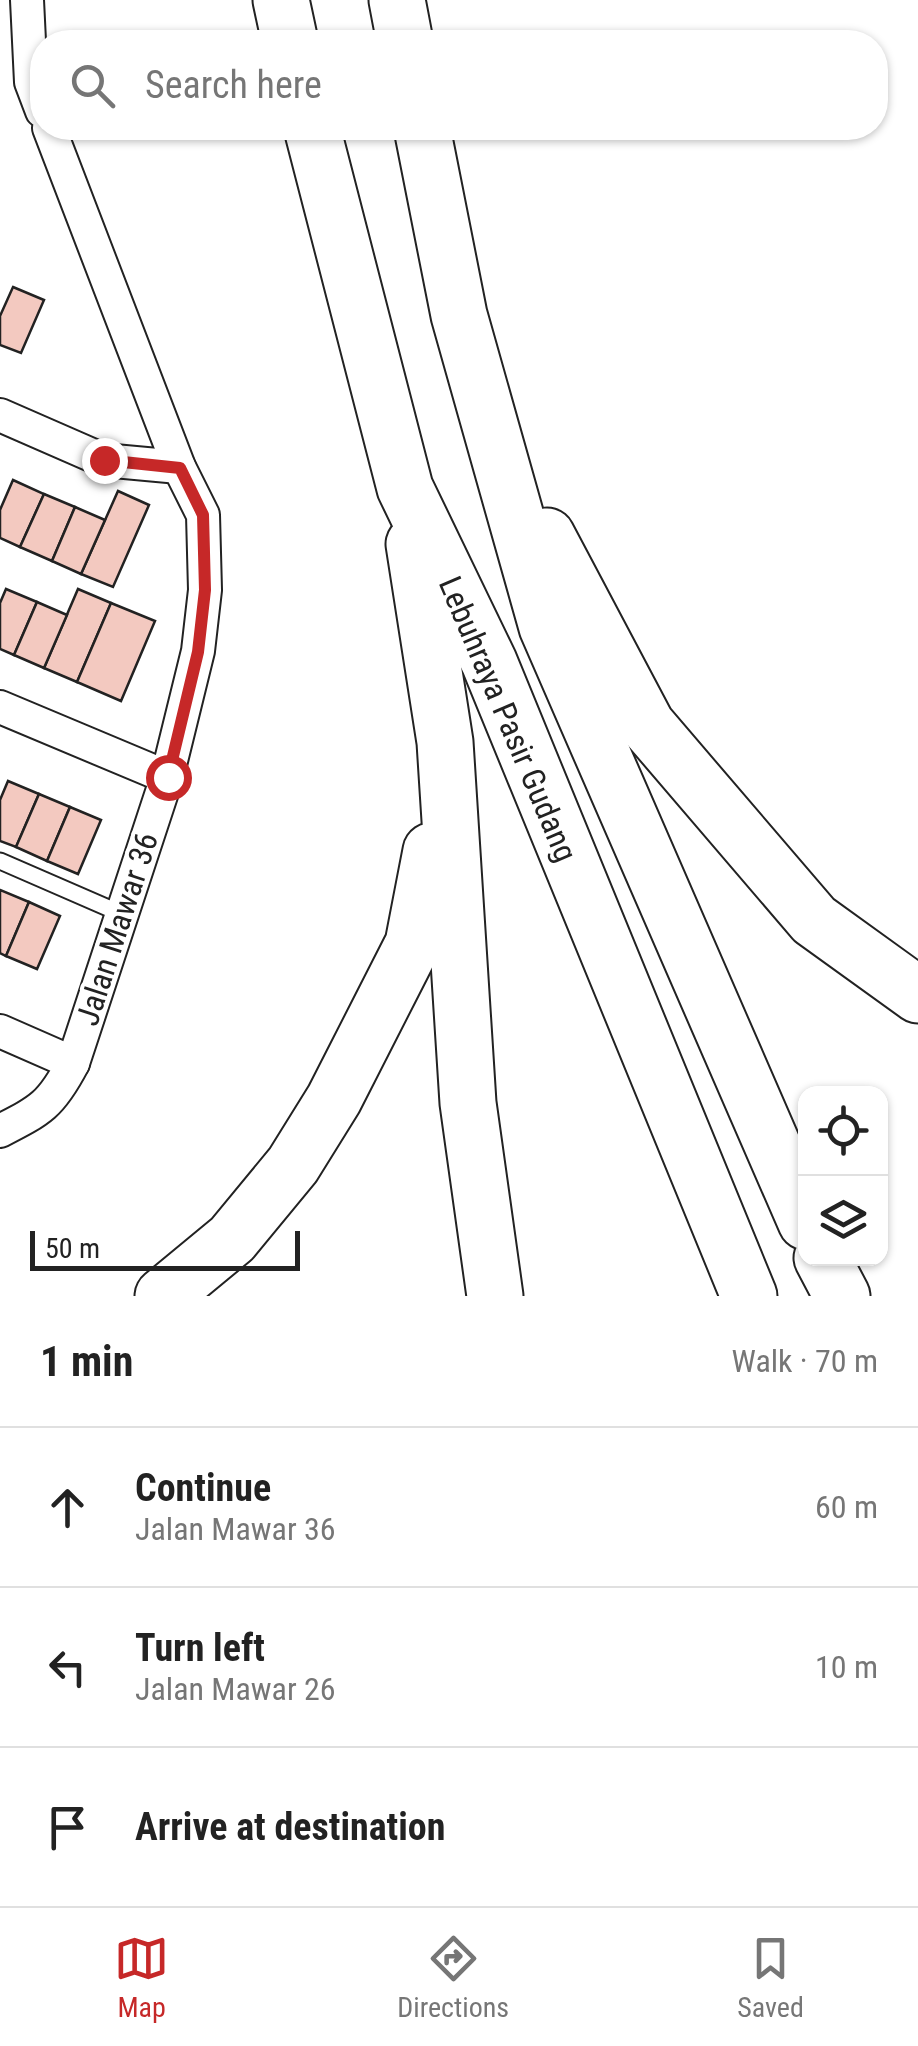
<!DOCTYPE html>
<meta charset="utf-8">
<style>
:root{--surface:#fff;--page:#f6f6f6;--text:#222;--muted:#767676;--line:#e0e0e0;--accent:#c62828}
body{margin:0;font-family:"Roboto Condensed",sans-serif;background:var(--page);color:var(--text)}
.controls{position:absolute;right:30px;bottom:30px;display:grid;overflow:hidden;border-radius:20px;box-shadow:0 2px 8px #0004}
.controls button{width:90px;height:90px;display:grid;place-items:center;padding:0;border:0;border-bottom:2px solid var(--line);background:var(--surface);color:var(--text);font:50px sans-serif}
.scale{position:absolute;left:30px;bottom:25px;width:270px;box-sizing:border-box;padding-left:10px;border:5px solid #222;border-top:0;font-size:28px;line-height:35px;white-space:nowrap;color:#222;-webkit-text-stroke:8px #fff;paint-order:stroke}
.stop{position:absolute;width:30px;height:30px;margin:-22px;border:8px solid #c62828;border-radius:50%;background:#fff}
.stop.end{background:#c62828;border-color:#fff;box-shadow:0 2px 10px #0008}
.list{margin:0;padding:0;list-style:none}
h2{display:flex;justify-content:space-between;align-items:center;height:130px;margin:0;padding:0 40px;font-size:42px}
h2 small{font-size:32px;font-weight:400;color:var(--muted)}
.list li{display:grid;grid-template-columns:65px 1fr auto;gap:30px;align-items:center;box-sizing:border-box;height:160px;padding:0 40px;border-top:2px solid var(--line)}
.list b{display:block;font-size:38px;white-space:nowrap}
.list p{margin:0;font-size:32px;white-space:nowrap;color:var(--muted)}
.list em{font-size:32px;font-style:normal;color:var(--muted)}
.icon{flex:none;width:55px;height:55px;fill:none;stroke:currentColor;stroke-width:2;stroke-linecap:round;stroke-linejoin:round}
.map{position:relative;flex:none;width:918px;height:1296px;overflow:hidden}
.search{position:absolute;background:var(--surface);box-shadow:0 2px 8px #0004;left:30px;right:30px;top:30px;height:110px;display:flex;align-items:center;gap:25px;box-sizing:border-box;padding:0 35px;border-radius:40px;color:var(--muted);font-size:38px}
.sheet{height:610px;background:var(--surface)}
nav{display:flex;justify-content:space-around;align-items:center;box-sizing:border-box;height:140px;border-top:2px solid var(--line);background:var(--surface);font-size:28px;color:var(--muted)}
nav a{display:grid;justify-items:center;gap:5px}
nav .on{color:var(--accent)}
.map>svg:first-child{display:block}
.building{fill:#f3c9c0;stroke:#222;stroke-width:2.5}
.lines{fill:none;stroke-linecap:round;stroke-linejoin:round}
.lane-casing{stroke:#222;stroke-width:19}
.street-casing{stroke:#222;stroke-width:36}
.highway-casing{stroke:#222;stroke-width:59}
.lane{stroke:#fff;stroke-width:15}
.street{stroke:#fff;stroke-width:32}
.highway{stroke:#fff;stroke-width:55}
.route{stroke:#c62828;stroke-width:12}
.labels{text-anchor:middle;stroke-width:8;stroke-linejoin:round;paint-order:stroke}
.street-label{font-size:32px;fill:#222;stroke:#fff}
</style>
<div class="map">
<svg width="918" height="1296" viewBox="0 0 918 1296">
<rect width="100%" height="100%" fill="#fff"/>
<!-- building -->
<g class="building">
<path d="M 13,287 L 44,300 L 21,353 L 0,345 L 0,316 Z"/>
<path d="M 13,480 L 44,494 L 20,547 L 0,538 L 0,510 Z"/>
<path d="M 118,491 L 149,505 L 113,587 L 81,574 Z"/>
<path d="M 44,494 L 75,507 L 52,561 L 20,547 Z"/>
<path d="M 75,507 L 105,520 L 81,574 L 52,561 Z"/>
<path d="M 6,589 L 37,602 L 14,655 L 0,649 L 0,603 Z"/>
<path d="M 78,589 L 111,603 L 77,682 L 44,668 Z"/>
<path d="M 37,602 L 67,615 L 44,668 L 14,655 Z"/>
<path d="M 111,603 L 155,621 L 121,701 L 77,682 Z"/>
<path d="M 8,781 L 39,794 L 16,847 L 0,841 L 0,800 Z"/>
<path d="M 39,794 L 70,807 L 47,861 L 16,847 Z"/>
<path d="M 70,807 L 101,820 L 78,874 L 47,861 Z"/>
<path d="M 0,890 L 29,902 L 6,956 L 0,953 Z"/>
<path d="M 29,902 L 60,916 L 37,969 L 6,956 Z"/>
</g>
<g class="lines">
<!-- lane casing -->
<g class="lane-casing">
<path id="lane" d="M 0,861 L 122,914"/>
</g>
<!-- street casing -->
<g class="street-casing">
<g id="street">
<path d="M 27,0 L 31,82 L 42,111"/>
<path d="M 0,415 L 103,460 L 179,467"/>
<path d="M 0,707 L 167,777"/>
<path d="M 0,1031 L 73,1063"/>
<path d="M 0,1131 C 41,1110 51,1105 73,1063 L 167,777 L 198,651 L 205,590 L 203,515 L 179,467 L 49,128"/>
</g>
</g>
<!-- highway casing -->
<g class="highway-casing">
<g id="highway">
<path d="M 281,0 L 290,42"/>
<path d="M 397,0 L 405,42"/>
<path d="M 312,128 L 405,488 L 489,662 L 749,1296"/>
<path d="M 422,128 L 459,315 L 547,627 L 806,1222"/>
<path d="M 547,536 L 647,725 L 814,920 L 918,995"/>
<path d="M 414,544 L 445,742 L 468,1103 L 495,1296"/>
<path d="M 822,1258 L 842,1296"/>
<path d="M 163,1296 L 232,1239 L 293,1165 L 334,1099 L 413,944 L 431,851"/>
</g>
</g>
<!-- lane -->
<use href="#lane" class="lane"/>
<!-- street -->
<use href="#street" class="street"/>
<!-- highway -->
<use href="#highway" class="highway"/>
</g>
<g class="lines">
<!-- route -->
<path class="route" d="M 104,460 L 180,468 L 203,515 L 205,590 L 198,652 L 168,777"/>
</g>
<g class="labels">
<!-- street labels -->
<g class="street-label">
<text transform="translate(508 719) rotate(67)" y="11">Lebuhraya Pasir Gudang</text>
<text transform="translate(117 929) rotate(-72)" y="11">Jalan Mawar 36</text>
</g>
</g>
</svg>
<div class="controls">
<button><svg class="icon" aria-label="locate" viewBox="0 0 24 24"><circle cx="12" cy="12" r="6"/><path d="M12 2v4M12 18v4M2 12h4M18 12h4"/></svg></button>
<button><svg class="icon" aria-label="layers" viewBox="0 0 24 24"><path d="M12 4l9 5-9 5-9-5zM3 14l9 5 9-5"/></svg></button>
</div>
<div class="scale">50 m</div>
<div class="stop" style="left:168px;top:777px"></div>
<div class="stop end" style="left:104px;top:460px"></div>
<div class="search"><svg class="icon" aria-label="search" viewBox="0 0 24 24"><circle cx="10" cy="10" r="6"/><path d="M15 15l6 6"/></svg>Search here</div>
</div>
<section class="sheet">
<h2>1 min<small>Walk · 70 m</small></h2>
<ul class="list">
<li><svg class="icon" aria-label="ahead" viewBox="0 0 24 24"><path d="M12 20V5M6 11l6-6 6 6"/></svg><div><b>Continue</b><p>Jalan Mawar 36</p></div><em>60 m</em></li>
<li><svg class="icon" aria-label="left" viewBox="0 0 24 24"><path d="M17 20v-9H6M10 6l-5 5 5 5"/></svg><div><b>Turn left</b><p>Jalan Mawar 26</p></div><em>10 m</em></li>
<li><svg class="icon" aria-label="arrive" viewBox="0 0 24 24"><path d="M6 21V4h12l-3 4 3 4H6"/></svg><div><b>Arrive at destination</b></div></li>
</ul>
</section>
<nav>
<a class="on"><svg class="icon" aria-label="map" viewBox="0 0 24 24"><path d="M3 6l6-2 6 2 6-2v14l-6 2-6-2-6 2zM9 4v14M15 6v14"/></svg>Map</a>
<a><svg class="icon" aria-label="directions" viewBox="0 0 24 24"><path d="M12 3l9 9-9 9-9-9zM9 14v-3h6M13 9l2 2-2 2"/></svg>Directions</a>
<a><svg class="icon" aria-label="saved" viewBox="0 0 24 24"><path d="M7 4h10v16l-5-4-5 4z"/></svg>Saved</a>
</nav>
